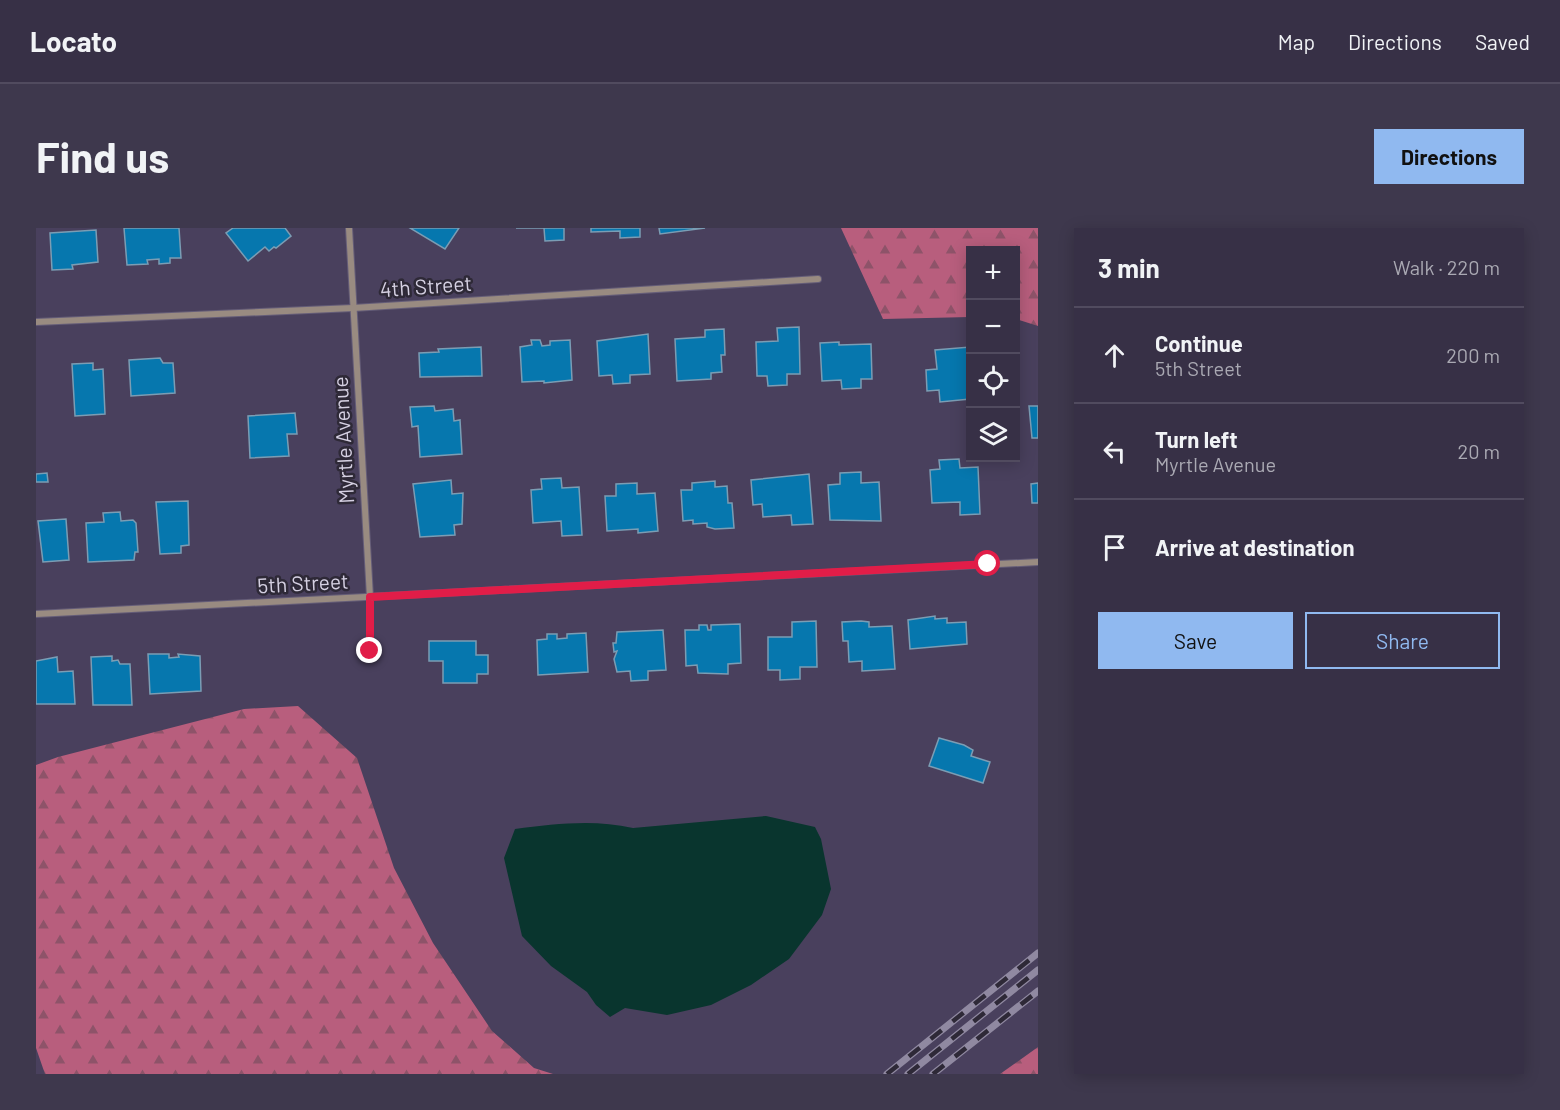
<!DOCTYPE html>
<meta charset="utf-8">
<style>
:root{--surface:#373046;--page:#3e384d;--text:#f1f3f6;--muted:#aaa9b3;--line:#514b5f;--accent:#90b9f0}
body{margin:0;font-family:Barlow,sans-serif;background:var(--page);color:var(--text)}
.controls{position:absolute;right:18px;top:18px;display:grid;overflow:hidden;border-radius:0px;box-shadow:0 3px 15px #0003}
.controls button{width:54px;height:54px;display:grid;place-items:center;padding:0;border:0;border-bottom:2px solid var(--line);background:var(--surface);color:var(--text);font:30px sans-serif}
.stop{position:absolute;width:18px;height:18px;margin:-14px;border:4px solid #e11d48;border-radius:50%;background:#fff}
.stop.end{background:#e11d48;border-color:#fff;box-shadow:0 2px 6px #0008}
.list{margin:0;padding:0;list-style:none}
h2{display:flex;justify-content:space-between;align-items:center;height:78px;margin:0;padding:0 24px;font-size:26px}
h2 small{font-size:20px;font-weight:400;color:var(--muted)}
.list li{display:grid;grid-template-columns:39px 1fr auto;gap:18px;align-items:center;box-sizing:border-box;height:96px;padding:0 24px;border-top:2px solid var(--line)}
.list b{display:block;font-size:22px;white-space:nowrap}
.list p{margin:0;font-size:20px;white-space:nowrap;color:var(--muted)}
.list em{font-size:20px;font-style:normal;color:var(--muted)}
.actions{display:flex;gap:12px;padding:18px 24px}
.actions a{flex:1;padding:14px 0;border:2px solid var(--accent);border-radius:0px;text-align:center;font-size:21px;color:var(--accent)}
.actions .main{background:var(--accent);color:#111}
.icon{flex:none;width:33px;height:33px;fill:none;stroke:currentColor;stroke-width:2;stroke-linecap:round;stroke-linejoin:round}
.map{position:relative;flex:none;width:1002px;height:846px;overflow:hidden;border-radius:0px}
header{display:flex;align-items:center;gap:36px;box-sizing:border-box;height:84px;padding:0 30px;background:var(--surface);border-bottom:2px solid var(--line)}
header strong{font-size:28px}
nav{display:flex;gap:33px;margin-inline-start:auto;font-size:21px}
.intro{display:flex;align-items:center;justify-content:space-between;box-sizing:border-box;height:144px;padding:0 36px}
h1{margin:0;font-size:42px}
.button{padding:15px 27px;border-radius:0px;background:var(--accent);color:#111;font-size:21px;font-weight:700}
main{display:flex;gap:36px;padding:0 36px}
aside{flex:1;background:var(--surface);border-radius:0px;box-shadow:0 3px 15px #0003}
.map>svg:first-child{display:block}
.forest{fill:url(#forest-firs)}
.water{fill:#09352e}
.building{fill:#0677ae;stroke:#7b9db4;stroke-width:1.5}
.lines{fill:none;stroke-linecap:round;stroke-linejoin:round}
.street-casing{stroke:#655d78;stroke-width:8}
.street{stroke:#998b81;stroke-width:6}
.rail-casing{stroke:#9089a1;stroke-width:7}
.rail{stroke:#2e2937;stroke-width:4.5;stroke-dasharray:14;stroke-linecap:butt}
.route{stroke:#e11d48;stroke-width:8}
.labels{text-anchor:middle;stroke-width:5;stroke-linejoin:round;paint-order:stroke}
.street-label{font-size:21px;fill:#d5d0e2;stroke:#2e2937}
</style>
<header>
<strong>Locato</strong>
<nav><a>Map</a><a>Directions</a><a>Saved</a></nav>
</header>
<div class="intro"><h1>Find us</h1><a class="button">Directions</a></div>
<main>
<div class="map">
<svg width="1002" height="846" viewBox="0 0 1002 846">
<defs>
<pattern id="forest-firs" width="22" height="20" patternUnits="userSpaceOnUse" patternTransform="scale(1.5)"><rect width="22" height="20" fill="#b85e7d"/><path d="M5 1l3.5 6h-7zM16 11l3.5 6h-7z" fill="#8e5369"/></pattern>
</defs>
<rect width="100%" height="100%" fill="#49405d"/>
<!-- forest -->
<g class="forest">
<path d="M 805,0 L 1002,0 L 1002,98 L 980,91 L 980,22 L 934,22 L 934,89 L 847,91 Z"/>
<path d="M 262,478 L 321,530 L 358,640 L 397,715 L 456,803 L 498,840 L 517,846 L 9,846 L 0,820 L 0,537 L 22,529 L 208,481 Z"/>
<path d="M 1002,819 L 1002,846 L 964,846 Z"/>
</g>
<!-- water -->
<path class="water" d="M 730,588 L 779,599 L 785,611 L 795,661 L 786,687 L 753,731 L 715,757 L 675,777 L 631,787 L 589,780 L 574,789 L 560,777 L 551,764 L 515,738 L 486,708 L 468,630 L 479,601 C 519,596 557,591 597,600 Z"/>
<!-- building -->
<g class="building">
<path d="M 88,0 L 143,0 L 145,30 L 134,30 L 134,35 L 123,36 L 123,31 L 111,32 L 112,36 L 91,37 Z"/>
<path d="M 197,0 L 249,0 L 255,8 L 240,20 L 238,19 L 233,23 L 229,19 L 212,33 L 190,5 Z"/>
<path d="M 374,0 L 423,0 L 409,21 Z"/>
<path d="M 480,0 L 528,0 L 528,12 L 509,13 L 508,0 Z"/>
<path d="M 555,0 L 604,0 L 604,9 L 584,10 L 584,3 L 555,4 Z"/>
<path d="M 623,0 L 669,0 L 624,6 Z"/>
<path d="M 60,2 L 62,34 L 36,37 L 37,41 L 16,42 L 14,5 Z"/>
<path d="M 763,99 L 764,146 L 751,146 L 751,157 L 732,158 L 731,148 L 721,148 L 720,114 L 742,113 L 741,100 Z"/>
<path d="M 688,101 L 689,127 L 685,127 L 686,144 L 675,145 L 675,151 L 641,153 L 639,111 L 669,109 L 669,102 Z"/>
<path d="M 612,106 L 614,146 L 594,147 L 594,155 L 577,156 L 576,147 L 563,148 L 561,113 Z"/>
<path d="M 495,112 L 504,112 L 506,118 L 514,117 L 514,113 L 534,112 L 536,152 L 508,155 L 508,153 L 486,154 L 484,119 L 496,117 Z"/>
<path d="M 803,114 L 803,117 L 835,116 L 836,151 L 825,151 L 825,160 L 806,161 L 805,152 L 786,153 L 784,115 Z"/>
<path d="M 445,119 L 446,148 L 384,149 L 383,125 L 403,124 L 402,121 Z"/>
<path d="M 934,119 L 934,171 L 904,174 L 903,162 L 891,163 L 890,142 L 901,141 L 899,122 Z"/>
<path d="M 124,130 L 127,135 L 137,135 L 139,165 L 95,168 L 93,132 Z"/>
<path d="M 57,135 L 57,142 L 67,141 L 69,186 L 39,188 L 36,136 Z"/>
<path d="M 398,178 L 399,183 L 417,181 L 418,193 L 424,192 L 426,226 L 384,229 L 382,198 L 376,199 L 374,179 Z"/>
<path d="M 993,178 L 1002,178 L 1002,210 L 996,210 Z"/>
<path d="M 259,185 L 261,206 L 251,206 L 253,228 L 214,230 L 212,188 Z"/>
<path d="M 923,231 L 924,240 L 942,239 L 944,286 L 924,287 L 924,274 L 896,275 L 894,242 L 904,241 L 903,232 Z"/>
<path d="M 825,244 L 825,255 L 843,254 L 845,293 L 794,292 L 792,257 L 804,256 L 804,245 Z"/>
<path d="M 11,245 L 12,254 L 0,254 L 0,246 Z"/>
<path d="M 773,246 L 777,296 L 756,297 L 755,287 L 727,289 L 726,276 L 717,277 L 715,252 Z"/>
<path d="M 525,250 L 526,260 L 543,259 L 546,307 L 526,308 L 525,293 L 497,295 L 495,262 L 506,261 L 505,251 Z"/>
<path d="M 415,252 L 416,266 L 427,265 L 426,296 L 418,297 L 419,307 L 384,309 L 377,256 Z"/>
<path d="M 679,253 L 679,259 L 691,258 L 692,275 L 696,275 L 698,300 L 679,301 L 671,299 L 671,295 L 657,296 L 657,292 L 647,293 L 645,262 L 656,262 L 656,255 Z"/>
<path d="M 601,255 L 601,266 L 619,265 L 622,303 L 602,305 L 602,301 L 571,303 L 569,268 L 580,268 L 580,256 Z"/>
<path d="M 1002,255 L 1002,275 L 996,275 L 995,256 Z"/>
<path d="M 152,273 L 153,317 L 145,318 L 145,325 L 124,326 L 120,274 Z"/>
<path d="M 84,284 L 85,293 L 97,292 L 100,295 L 102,324 L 99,324 L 98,332 L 52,334 L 50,295 L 68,294 L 67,285 Z"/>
<path d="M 30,291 L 33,332 L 7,334 L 2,293 Z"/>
<path d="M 899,388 L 899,391 L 911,390 L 911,395 L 930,394 L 931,416 L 874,421 L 872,392 Z"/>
<path d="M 780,393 L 781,439 L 764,439 L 764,451 L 744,452 L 744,442 L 732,442 L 732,409 L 756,409 L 756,394 Z"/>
<path d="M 825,393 L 833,394 L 833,399 L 856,398 L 859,441 L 826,443 L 826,433 L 813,434 L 812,413 L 807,413 L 806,394 Z"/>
<path d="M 704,396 L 705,435 L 692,436 L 692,446 L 662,445 L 661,437 L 650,438 L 649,402 L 663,402 L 663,397 L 671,397 L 672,402 L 675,402 L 675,397 Z"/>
<path d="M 627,402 L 630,442 L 612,443 L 612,452 L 595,453 L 594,443 L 581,444 L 578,431 L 581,423 L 578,424 L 577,415 L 580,415 L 581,404 Z"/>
<path d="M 550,405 L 552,444 L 502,447 L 501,412 L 511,411 L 511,406 L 521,406 L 521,411 L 531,410 L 531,406 Z"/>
<path d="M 393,413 L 440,413 L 440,427 L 452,427 L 452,446 L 441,446 L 441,455 L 407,455 L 407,433 L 393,433 Z"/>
<path d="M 112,426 L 133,426 L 133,430 L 143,429 L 142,426 L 164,428 L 165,463 L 114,466 Z"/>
<path d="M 76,428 L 76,433 L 82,432 L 84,436 L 94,436 L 96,477 L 57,477 L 55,429 Z"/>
<path d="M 21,429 L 22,444 L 37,443 L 39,476 L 0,476 L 0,433 Z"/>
<path d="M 903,510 L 928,517 L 937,522 L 935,528 L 954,534 L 947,555 L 893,538 Z"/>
</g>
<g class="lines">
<!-- street casing -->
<g class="street-casing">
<g id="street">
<path d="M 313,0 L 334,369 L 334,423"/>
<path d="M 0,94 L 317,80 L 782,51"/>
<path d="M 0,386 L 1002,334"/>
</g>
</g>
<!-- street -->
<use href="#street" class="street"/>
<!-- rail casing -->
<g class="rail-casing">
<g id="rail">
<path d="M 851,846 L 1002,725"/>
<path d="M 872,846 L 1002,742"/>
<path d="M 897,846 L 1002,763"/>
</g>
</g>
<!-- rail -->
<use href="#rail" class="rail"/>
</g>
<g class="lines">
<!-- route -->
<path class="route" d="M 334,423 L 334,369 L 952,336"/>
</g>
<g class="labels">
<!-- street labels -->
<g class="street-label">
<text transform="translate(390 59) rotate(-4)" y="7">4th Street</text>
<text transform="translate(308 212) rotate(-93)" y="7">Myrtle Avenue</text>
<text transform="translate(267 356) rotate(-3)" y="7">5th Street</text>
</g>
</g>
</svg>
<div class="controls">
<button>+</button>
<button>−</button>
<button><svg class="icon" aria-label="locate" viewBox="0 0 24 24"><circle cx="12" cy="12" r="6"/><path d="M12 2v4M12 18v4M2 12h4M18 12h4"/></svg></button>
<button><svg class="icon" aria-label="layers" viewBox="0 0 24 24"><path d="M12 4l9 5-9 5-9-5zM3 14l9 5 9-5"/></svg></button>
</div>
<div class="stop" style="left:952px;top:336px"></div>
<div class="stop end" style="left:334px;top:423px"></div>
</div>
<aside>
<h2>3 min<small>Walk · 220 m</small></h2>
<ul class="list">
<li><svg class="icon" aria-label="ahead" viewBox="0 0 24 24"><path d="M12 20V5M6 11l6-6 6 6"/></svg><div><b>Continue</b><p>5th Street</p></div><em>200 m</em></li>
<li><svg class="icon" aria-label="left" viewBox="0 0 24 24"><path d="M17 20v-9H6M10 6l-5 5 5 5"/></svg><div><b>Turn left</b><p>Myrtle Avenue</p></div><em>20 m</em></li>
<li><svg class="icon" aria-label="arrive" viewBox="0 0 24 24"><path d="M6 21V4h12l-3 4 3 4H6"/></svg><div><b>Arrive at destination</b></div></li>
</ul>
<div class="actions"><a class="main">Save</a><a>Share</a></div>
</aside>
</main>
